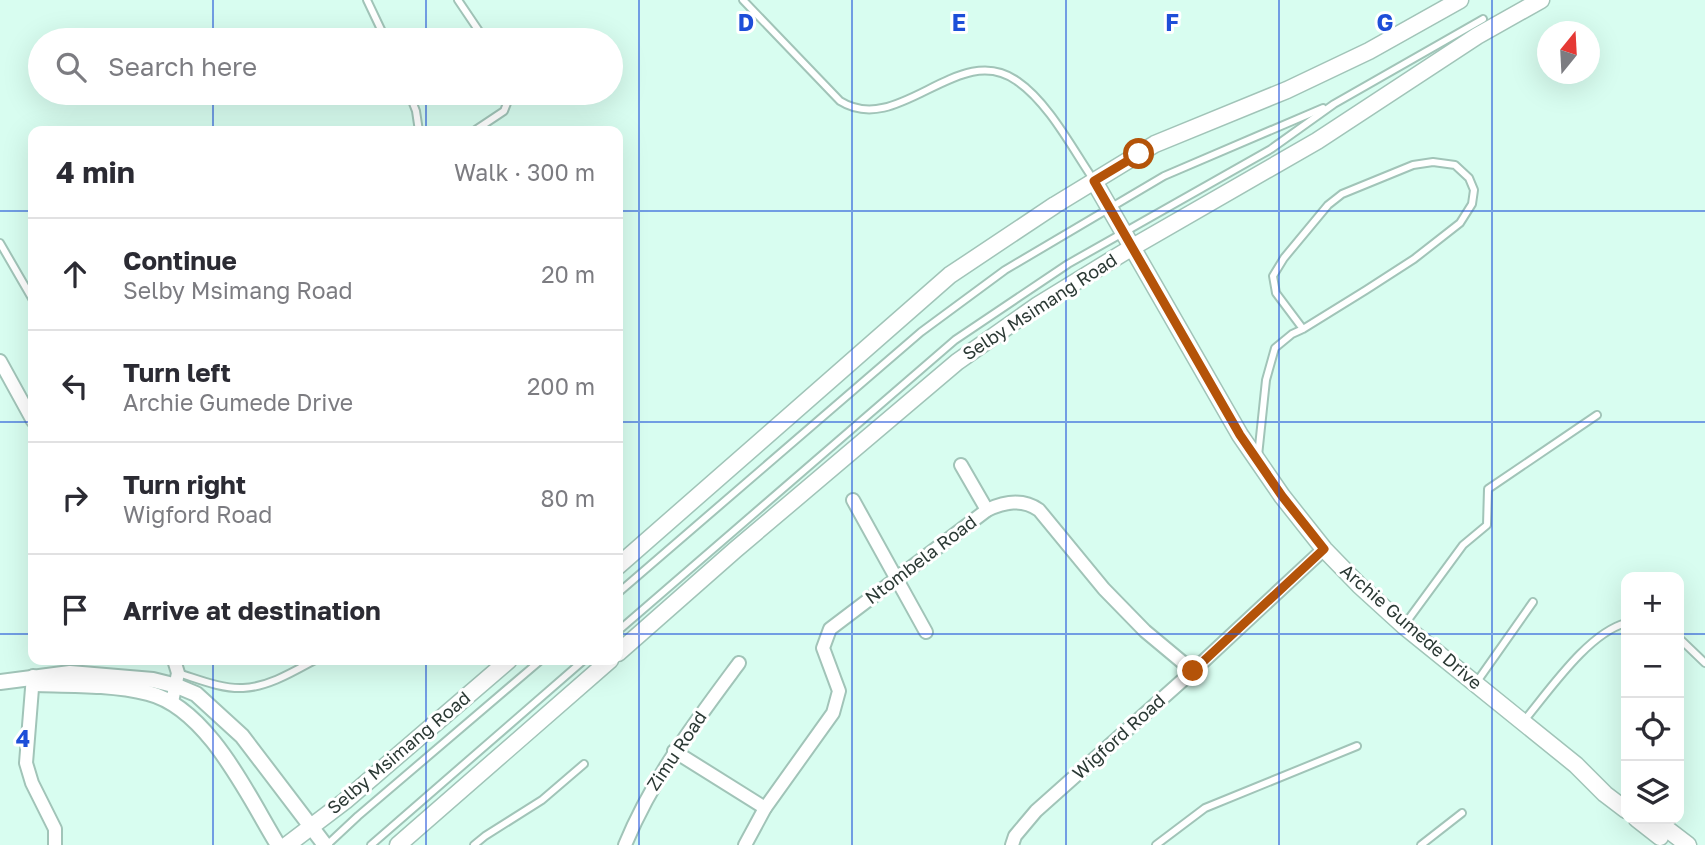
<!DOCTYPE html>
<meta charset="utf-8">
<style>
:root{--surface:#fff;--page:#f7f7f7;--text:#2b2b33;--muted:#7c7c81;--line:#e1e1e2}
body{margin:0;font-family:"Golos Text",sans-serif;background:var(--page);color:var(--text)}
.controls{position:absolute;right:21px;bottom:21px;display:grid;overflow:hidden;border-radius:14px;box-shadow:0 7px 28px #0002}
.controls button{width:63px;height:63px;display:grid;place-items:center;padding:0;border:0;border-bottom:2px solid var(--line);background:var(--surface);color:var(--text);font:35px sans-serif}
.compass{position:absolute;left:1537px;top:21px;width:63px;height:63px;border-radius:50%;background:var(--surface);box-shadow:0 7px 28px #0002;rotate:18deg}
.stop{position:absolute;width:21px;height:21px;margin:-16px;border:5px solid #b45309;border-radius:50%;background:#fff}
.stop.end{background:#b45309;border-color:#fff;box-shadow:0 2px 7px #0008}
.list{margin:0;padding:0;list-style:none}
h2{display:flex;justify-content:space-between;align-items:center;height:91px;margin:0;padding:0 28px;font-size:30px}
h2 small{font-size:23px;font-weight:400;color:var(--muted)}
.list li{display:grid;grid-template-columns:46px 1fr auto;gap:21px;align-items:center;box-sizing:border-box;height:112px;padding:0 28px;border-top:2px solid var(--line)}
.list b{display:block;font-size:26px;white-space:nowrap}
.list p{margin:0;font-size:23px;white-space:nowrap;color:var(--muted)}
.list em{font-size:23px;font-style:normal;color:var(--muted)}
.icon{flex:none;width:38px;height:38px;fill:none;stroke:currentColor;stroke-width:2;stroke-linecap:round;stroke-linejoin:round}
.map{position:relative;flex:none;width:1705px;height:845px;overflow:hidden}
.search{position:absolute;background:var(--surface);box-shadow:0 7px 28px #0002;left:28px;top:28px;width:595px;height:77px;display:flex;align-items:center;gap:18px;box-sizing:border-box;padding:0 24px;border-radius:38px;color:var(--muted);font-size:26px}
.panel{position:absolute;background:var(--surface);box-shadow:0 7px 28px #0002;left:28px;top:126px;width:595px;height:539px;border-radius:14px}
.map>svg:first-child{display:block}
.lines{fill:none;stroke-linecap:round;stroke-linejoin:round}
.service-casing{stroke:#a1c4b8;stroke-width:10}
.minor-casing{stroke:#a1c4b8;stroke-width:16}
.tertiary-casing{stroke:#a1c4b8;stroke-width:18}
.secondary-casing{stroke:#a1c4b8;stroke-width:19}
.service{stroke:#fff;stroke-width:6}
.minor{stroke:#fff;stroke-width:12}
.tertiary{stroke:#fff;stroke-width:14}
.secondary{stroke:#fff;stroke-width:16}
.route{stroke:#b45309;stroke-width:9}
.grid{fill:none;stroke:#1d4ed8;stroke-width:2;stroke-opacity:0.55}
.labels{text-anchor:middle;stroke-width:6;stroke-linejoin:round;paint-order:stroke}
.street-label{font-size:18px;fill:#2b3934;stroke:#fff}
.grid-label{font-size:23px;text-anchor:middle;font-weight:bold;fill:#1d4ed8;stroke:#fff;stroke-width:6;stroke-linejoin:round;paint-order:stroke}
</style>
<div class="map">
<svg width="1705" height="845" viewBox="0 0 1705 845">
<rect width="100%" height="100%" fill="#d8fdf0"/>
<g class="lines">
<!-- service casing -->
<g class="service-casing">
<g id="service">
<path d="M 367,0 L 386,40"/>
<path d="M 458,0 L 485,40"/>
<path d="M 743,0 L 840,101 C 899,138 959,39 1017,81 C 1048,102 1072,148 1093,179"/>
<path d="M 409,93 L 416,111 L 419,131"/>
<path d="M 474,131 L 504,111 L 511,93"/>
<path d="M 0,243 L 33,300"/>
<path d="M 1258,456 L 1266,380 L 1275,348 L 1292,334 L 1303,329 L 1366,290 L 1414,259 L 1460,223 L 1472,204 L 1474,190 L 1469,178 L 1455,165 L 1433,162 L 1413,165 L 1342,194 L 1328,205 L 1284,258 L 1273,276 L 1276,293 L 1303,329"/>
<path d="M 618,593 L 921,332 L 1005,270 L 1164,176 L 1323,108"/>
<path d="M 1405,624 L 1463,545 L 1487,525 L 1488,489 L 1597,415"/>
<path d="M 618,631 L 955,340 L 1068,264 L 1271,149 L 1334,104 L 1483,19"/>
<path d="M 1679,638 L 1705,663"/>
<path d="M 178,673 C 198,679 221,689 243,688 C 268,687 293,672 315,660"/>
<path d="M 1476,683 L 1533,602"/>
<path d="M 1523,722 C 1549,691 1588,633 1626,623"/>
<path d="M 327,845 L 358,816 L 541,660"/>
<path d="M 371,845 L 584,660"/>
<path d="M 474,845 L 485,836 L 542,800 L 584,764"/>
<path d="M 1156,845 L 1205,808 L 1357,746"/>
<path d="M 1421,845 L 1462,813"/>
</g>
</g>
<!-- minor casing -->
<g class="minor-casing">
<g id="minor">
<path d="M 0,361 L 33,421"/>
<path d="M 961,465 L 987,510"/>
<path d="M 853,500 L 926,632"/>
<path d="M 33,676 L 26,763 L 32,783 L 55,829 L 55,845"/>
<path d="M 172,702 L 178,673 L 174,660"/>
<path d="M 674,751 L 765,808"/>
<path d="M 625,845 C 653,777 696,721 739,663"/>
<path d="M 745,845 L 765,808 L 833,713 L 839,691 L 823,648 L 830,629 L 987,510 C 1004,502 1022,498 1039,510 L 1104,589 L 1145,631 L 1193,671"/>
<path d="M 1012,845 L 1015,836 L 1036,811 L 1193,671 L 1324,549"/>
</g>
</g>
<!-- tertiary casing -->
<g class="tertiary-casing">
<g id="tertiary">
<path d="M 0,682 L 70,673 L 153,680 L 177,686 L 196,694 L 242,736 L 325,845"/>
<path d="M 35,684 C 71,685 112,684 148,693 C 208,708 248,796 278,845"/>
</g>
</g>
<!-- secondary casing -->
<g class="secondary-casing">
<g id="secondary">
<path d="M 1094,181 L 1240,435 L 1282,496 L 1324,549 L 1359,585 L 1404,626 L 1576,765 L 1605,794 L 1626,810"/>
<path d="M 618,566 L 950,275 L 1055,205 L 1155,144 L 1287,90 L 1369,51 L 1460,0"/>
<path d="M 618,653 L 735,550 L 957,362 L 1038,305 L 1131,248 L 1317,141 L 1477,36 L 1541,0"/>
<path d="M 1637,819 L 1660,837"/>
<path d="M 1654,819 L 1688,845"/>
<path d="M 287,845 L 345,801 L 509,660"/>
<path d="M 398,845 L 610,660"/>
</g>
</g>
<!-- service -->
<use href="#service" class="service"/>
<!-- minor -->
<use href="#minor" class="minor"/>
<!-- tertiary -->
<use href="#tertiary" class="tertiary"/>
<!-- secondary -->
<use href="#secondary" class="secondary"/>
</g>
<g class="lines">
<!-- route -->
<path class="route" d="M 1139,154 L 1094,181 L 1240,435 L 1282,496 L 1324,549 L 1193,671"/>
</g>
<!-- grid -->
<path class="grid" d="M 213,0 L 213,40M 426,0 L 426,40M 639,0 L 639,845M 852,0 L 852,845M 1066,0 L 1066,845M 1279,0 L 1279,845M 1492,0 L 1492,845M 213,93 L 213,131M 426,93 L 426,131M 0,211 L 33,211M 618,211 L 1705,211M 0,422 L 33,422M 618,422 L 1705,422M 0,634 L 33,634M 618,634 L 1626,634M 1679,634 L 1705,634M 213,660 L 213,845M 426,660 L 426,845"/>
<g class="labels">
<!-- street labels -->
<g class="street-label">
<text transform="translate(1040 307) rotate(-33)" y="6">Selby Msimang Road</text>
<text transform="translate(921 560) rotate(-37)" y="6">Ntombela Road</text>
<text transform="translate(1411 627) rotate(41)" y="6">Archie Gumede Drive</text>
<text transform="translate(1119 737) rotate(-42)" y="6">Wigford Road</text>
<text transform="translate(677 751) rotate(-56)" y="6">Zimu Road</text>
<text transform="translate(399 753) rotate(-40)" y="6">Selby Msimang Road</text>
</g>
</g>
<g class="grid-label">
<text x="746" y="31">D</text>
<text x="959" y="31">E</text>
<text x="1172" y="31">F</text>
<text x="1385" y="31">G</text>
<text x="23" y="747">4</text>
</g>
</svg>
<div class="controls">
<button>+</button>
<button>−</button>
<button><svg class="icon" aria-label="locate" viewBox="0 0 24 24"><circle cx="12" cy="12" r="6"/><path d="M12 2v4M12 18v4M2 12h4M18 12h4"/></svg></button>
<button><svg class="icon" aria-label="layers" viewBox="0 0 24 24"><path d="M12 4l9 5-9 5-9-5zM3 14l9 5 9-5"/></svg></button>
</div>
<svg class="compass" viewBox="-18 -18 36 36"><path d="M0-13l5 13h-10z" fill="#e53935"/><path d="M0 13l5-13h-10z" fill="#7c7c81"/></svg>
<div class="stop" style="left:1139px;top:154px"></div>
<div class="stop end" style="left:1193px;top:671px"></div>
<div class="search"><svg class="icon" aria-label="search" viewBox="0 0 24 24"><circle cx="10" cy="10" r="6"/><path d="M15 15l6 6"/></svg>Search here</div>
<section class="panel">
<h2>4 min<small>Walk · 300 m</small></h2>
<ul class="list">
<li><svg class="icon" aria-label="ahead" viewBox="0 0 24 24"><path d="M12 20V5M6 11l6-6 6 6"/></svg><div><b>Continue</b><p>Selby Msimang Road</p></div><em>20 m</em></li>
<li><svg class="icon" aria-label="left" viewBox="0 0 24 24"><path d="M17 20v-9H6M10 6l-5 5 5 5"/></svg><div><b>Turn left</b><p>Archie Gumede Drive</p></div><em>200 m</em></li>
<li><svg class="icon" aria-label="right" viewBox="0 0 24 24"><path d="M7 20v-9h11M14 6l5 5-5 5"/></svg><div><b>Turn right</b><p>Wigford Road</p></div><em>80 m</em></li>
<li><svg class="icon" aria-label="arrive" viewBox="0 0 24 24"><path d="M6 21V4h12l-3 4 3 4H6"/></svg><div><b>Arrive at destination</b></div></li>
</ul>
</section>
</div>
